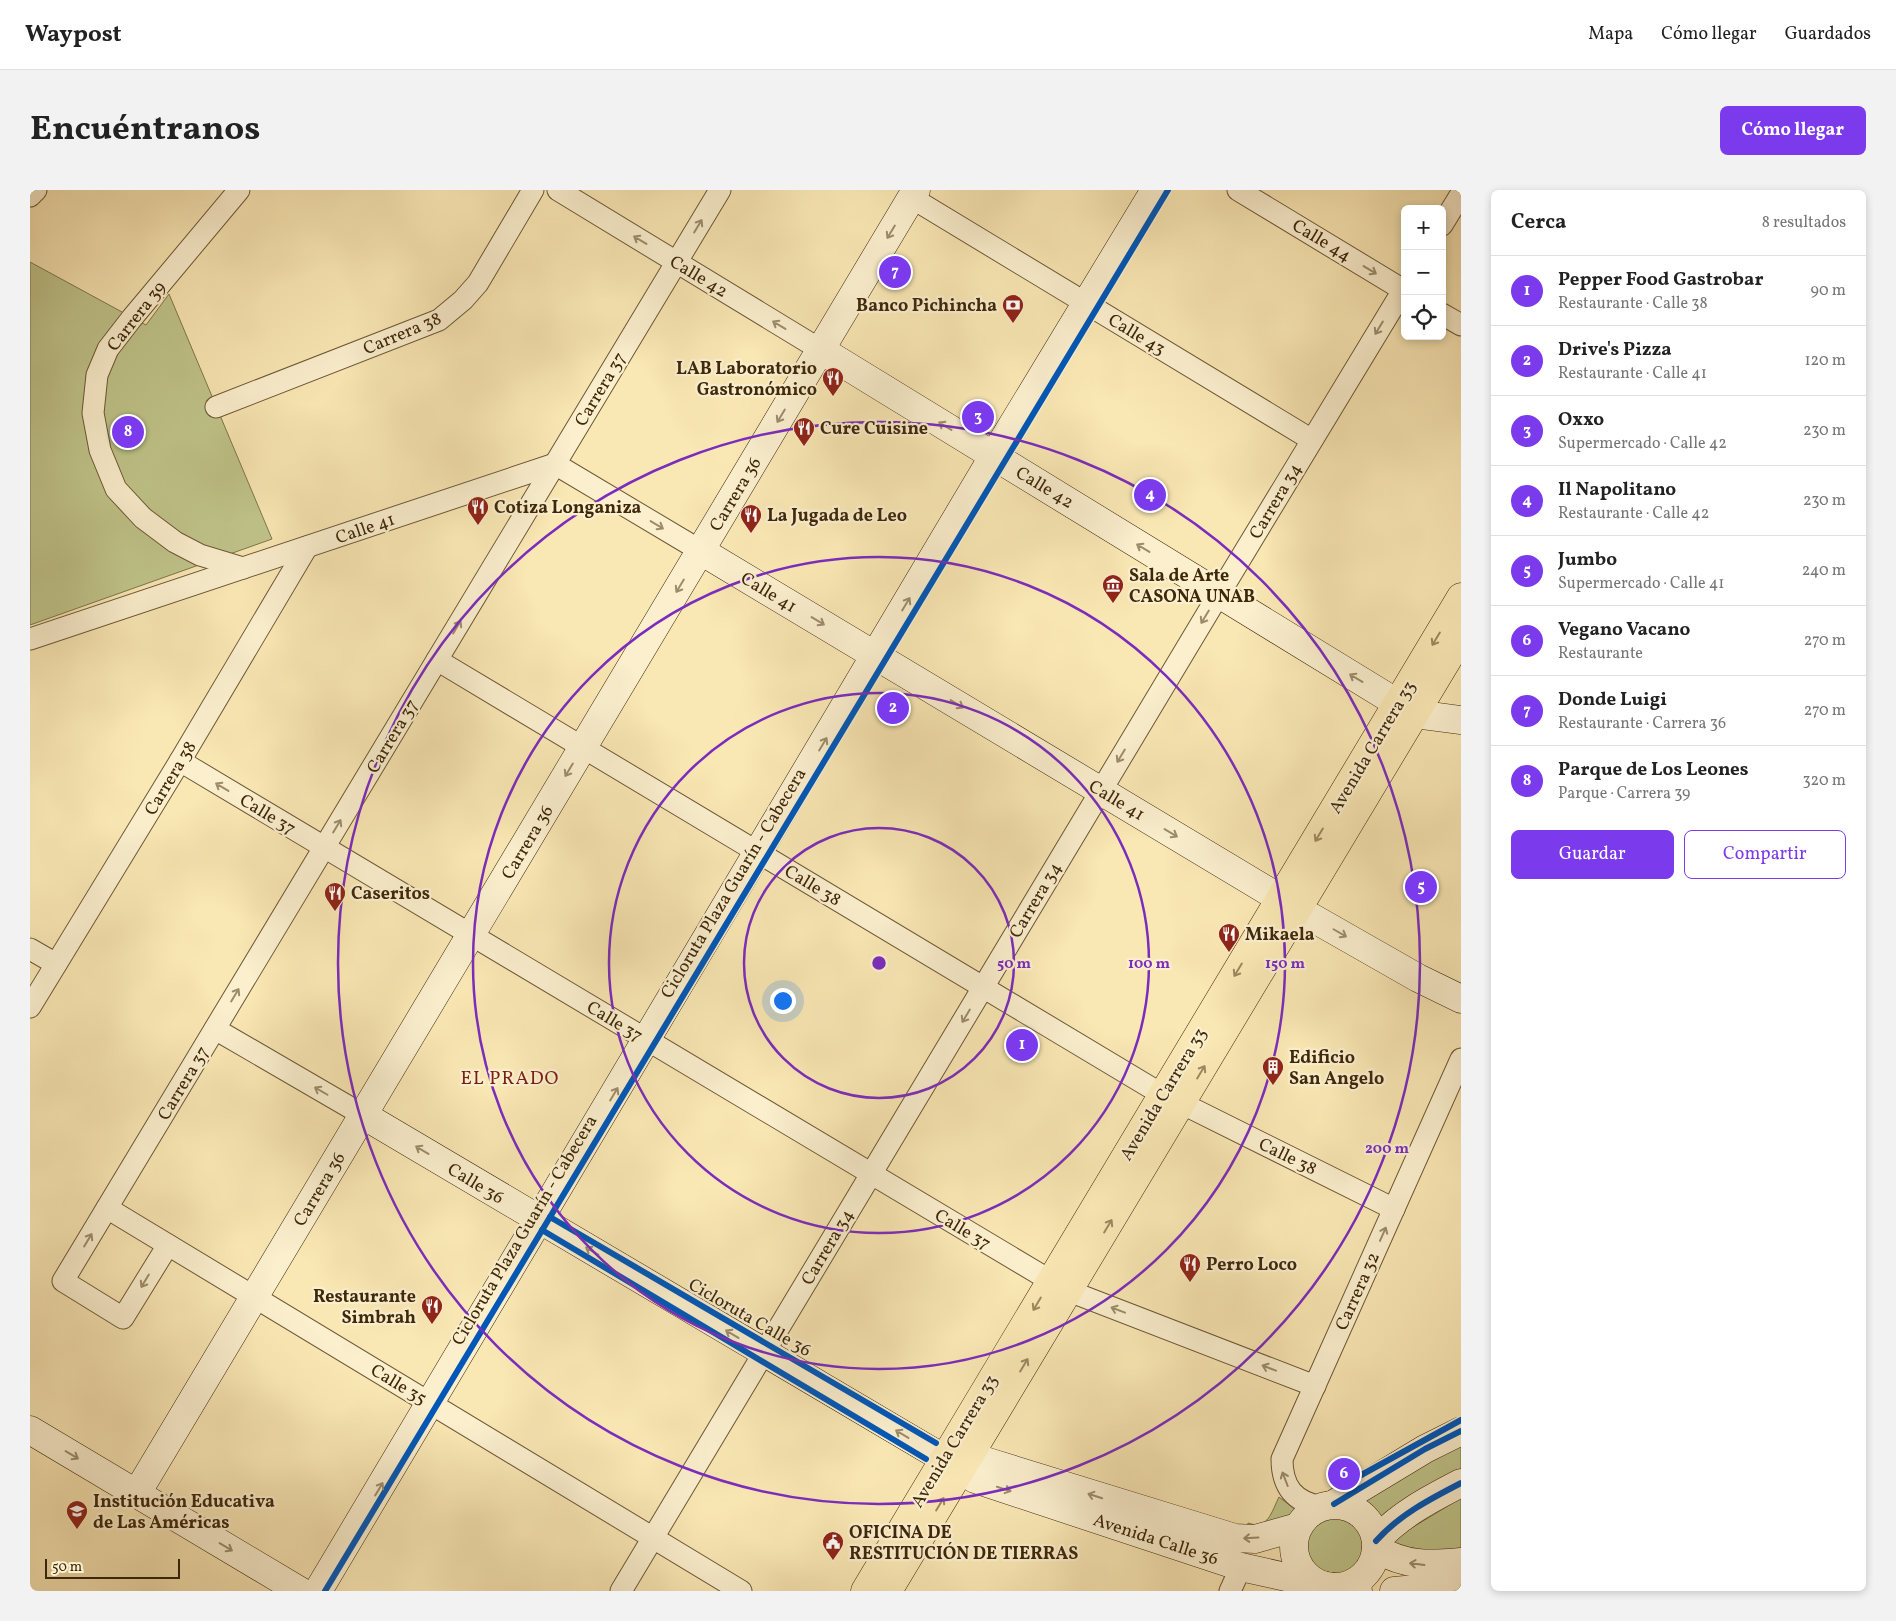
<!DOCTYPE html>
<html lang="es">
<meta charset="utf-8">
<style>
:root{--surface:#fff;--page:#f2f2f2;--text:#222;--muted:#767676;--line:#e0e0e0;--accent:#7c3aed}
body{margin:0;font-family:Vollkorn,serif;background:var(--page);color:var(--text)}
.controls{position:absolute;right:15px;top:15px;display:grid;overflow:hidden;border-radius:8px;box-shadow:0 2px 8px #0003}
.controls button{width:45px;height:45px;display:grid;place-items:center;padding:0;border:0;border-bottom:1px solid var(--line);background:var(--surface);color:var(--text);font:25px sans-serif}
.scale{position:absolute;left:15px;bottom:12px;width:135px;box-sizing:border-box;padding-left:5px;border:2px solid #3e280b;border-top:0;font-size:14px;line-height:18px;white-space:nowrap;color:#3e280b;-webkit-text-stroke:4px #fbefce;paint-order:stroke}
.you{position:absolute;left:752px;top:810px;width:18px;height:18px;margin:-12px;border:4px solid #fff;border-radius:50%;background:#1a73e8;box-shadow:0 0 0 8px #1a73e833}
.badge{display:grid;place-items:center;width:32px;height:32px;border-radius:50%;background:var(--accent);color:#fff;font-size:16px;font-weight:700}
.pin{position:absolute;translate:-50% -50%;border:2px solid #fff;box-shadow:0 1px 5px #0006}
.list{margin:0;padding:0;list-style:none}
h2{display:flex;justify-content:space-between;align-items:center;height:65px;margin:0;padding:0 20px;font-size:21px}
h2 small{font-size:16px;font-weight:400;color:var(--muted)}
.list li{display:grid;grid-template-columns:32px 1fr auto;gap:15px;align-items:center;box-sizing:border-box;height:70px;padding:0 20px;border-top:1px solid var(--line)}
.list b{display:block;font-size:19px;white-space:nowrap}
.list p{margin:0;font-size:16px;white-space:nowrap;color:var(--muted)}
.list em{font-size:16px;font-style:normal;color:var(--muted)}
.actions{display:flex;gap:10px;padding:15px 20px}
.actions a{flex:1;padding:11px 0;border:1px solid var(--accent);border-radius:8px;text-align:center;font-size:18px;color:var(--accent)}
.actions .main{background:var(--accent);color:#fff}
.icon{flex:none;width:28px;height:28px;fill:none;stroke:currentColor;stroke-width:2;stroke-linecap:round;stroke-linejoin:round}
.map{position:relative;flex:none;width:1431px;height:1401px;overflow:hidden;border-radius:8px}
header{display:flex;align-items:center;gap:30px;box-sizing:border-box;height:70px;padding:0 25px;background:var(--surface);border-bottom:1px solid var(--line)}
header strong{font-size:24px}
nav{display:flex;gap:28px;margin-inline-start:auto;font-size:18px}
.intro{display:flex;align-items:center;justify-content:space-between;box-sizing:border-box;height:120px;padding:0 30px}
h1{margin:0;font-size:35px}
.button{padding:12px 22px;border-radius:8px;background:var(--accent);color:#fff;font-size:18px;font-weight:700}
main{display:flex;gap:30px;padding:0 30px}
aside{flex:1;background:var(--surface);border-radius:8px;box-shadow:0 2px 8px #0003}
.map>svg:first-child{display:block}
.green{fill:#c0c58b;stroke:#7f764b}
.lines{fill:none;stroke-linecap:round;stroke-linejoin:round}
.street-casing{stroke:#6d5835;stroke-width:23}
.secondary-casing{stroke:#3e280b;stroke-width:29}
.primary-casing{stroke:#3e280b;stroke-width:29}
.street{stroke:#fbefce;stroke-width:21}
.secondary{stroke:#fbefce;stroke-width:28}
.primary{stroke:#f9e7b4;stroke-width:28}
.cycleway-casing{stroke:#fbefce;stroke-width:9}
.cycleway{stroke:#0057b8;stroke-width:6}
.oneway{stroke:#9c8c6c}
.oneway2{stroke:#9c8860}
.ring{fill:none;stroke:#7b2cbf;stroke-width:2.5}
.labels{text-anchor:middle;stroke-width:4.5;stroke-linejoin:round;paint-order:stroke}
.street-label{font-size:18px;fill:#3e280b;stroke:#fbefce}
.poi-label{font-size:18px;font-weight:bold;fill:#3e280b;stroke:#fbefce;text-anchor:start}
.neighbourhood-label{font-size:19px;letter-spacing:1px;fill:#7a1f14;stroke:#fbefce}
.centre{fill:#7b2cbf;stroke:#fbefce;stroke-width:2.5}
.ring-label{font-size:15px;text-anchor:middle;font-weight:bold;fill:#7b2cbf;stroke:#fbefce;stroke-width:4.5;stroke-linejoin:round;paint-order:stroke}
</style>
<header>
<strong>Waypost</strong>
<nav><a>Mapa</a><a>Cómo llegar</a><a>Guardados</a></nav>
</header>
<div class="intro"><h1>Encuéntranos</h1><a class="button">Cómo llegar</a></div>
<main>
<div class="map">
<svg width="1431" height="1401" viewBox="0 0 1431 1401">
<rect width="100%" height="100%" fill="#f9e7b4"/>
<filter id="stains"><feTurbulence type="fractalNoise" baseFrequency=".004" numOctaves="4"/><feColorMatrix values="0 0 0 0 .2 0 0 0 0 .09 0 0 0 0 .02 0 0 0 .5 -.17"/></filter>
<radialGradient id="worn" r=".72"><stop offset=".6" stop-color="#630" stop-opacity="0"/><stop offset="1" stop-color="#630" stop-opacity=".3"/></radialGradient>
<!-- green -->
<g class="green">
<path d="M 0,72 L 116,135 L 139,104 L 242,349 L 0,435 Z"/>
<path d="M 1431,1250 L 1431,1284 L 1350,1332 L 1333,1311 Z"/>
<path d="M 1249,1307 L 1265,1319 L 1258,1328 L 1216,1339 L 1218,1333 C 1238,1340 1241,1323 1249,1307 Z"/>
<path d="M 1431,1308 L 1431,1364 L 1379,1366 L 1360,1351 Z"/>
<circle cx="1305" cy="1356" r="30"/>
</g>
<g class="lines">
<!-- street casing -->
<g class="street-casing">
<g id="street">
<path d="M 209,0 L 102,128 L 78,159 L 67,185 L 63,223 L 70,260 L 86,299 L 113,328 L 145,352 L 170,365 L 213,378"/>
<path d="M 528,0 L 791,160"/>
<path d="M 1208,0 L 1375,101"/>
<path d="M 0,6 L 6,0"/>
<path d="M 882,8 L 1282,250"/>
<path d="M 1412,35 L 1431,4"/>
<path d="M 1412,124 L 1431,135"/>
<path d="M 186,217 L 409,130 L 433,110 L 448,93 L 503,0"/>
<path d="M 0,449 L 525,274 L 671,361"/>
<path d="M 407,470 L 1133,905"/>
<path d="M 150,571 L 1021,1091"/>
<path d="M 0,759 L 26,774"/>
<path d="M 0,817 L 150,571 L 277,357"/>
<path d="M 185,839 L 333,925"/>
<path d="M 1151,913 L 1364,1019"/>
<path d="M 77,1018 L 711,1401"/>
<path d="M 138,1055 L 93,1128 L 33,1091 L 690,0"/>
<path d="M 1039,1101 L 1285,1196"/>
<path d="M 1292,1317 C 1264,1312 1252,1297 1252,1269 L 1431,869"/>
<path d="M 591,1401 L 1189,404 L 1375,97"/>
<path d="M 1200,1401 L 1211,1377"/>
</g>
</g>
<!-- secondary casing -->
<g class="secondary-casing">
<g id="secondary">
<path d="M 791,160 L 1385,524 L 1431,530"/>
<path d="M 671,361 L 1281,727 L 1388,788 L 1431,809"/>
<path d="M 333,925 L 901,1261 L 933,1277 L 936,1283 L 945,1289 L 1211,1377 L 1296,1396 L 1328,1401"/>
<path d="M 0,1240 L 270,1401"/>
<path d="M 933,1277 L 944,1272 L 955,1271 L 1205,1348 L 1225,1349 L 1268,1337"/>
<path d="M 107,1303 L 886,0"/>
<path d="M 1304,1314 L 1395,1259 L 1431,1241"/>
<circle cx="1305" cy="1356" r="41"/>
<path d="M 1346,1351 C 1369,1325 1400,1309 1431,1293"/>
<path d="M 1346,1359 C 1377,1376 1397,1375 1431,1372"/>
<path d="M 288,1401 L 960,272 L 1125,0"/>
<path d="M 1364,1401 L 1431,1395"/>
</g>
</g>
<!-- primary casing -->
<g class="primary-casing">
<g id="primary">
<path d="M 835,1401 L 1431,407"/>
<path d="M 858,1401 L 1431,447"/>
</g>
</g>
<!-- street -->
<use href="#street" class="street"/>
<!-- secondary -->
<use href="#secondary" class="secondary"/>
<!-- primary -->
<use href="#primary" class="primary"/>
<!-- cycleway casing -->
<g class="cycleway-casing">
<g id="cycleway">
<path d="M 520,1027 L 906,1253"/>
<path d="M 512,1040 L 896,1269"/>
<path d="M 1324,1289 L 1431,1230"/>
<path d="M 1304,1314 L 1395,1259 L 1431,1241"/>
<path d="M 1346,1351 C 1369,1325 1400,1309 1431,1293"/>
<path d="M 295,1401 L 1138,0"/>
</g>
</g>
<!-- cycleway -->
<use href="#cycleway" class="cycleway"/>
</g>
<!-- one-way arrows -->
<defs><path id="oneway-shaft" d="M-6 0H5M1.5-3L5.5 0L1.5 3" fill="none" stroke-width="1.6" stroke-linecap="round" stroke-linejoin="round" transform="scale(1.25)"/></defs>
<g class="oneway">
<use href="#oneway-shaft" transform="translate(668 36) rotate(-59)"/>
<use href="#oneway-shaft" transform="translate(861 42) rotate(121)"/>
<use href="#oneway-shaft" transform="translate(610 50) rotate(-149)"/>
<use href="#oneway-shaft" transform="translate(1340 80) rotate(31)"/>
<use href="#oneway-shaft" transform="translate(749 135) rotate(-149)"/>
<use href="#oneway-shaft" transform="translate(1349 138) rotate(121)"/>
<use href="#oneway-shaft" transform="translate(751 226) rotate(121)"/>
<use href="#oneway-shaft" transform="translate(915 236) rotate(-149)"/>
<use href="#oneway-shaft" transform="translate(627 335) rotate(31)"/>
<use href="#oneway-shaft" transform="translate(1113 358) rotate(-149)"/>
<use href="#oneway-shaft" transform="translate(650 396) rotate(121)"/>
<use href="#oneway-shaft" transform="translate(876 414) rotate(-59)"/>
<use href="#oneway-shaft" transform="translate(1175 427) rotate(121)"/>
<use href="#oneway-shaft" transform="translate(788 431) rotate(31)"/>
<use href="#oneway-shaft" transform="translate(427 437) rotate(-59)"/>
<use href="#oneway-shaft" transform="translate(1326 488) rotate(-149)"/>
<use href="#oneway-shaft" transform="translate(927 514) rotate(31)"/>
<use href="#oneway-shaft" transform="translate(793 554) rotate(-59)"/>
<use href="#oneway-shaft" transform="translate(1091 566) rotate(121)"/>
<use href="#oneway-shaft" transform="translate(539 580) rotate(121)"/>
<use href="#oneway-shaft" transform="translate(192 597) rotate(-149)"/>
<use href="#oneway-shaft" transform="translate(307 636) rotate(-59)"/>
<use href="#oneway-shaft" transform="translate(1141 643) rotate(31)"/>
<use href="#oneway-shaft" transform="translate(1310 743) rotate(30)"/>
<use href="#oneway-shaft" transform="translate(205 805) rotate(-59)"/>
<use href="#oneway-shaft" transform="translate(936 826) rotate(121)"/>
<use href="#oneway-shaft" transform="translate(291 901) rotate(-150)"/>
<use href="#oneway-shaft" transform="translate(584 904) rotate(-59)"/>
<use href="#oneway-shaft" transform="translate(392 960) rotate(-149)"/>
<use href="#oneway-shaft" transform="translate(1353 1044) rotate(-66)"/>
<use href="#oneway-shaft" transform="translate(58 1050) rotate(-59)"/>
<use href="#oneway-shaft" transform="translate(562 1061) rotate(-149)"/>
<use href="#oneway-shaft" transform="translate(115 1091) rotate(121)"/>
<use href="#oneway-shaft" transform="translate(1088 1120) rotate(-159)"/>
<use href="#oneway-shaft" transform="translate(702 1144) rotate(-149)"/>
<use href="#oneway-shaft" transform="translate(1239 1178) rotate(-159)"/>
<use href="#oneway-shaft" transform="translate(872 1244) rotate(-149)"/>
<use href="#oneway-shaft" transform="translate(42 1265) rotate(31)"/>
<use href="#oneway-shaft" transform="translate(1255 1289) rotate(-111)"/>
<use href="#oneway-shaft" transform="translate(349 1299) rotate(-59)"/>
<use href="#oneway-shaft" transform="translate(974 1299) rotate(18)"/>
<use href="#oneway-shaft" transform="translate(1065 1306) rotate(-162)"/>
<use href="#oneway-shaft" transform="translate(1221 1348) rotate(177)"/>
<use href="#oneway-shaft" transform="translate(196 1357) rotate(31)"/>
<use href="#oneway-shaft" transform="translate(1387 1374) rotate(-173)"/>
</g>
<g class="oneway2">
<use href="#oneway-shaft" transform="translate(1406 449) rotate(121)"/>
<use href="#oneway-shaft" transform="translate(1289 645) rotate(121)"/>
<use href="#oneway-shaft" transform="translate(1208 780) rotate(121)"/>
<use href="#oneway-shaft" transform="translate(1171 882) rotate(-59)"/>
<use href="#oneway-shaft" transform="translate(1078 1036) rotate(-59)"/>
<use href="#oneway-shaft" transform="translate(1007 1114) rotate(121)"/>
<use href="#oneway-shaft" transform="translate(994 1175) rotate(-59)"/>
<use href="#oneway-shaft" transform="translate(910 1314) rotate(-59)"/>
</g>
<!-- distance rings -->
<g class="ring">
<circle cx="849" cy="773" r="135"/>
<circle cx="849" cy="773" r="270"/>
<circle cx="849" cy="773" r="406"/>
<circle cx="849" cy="773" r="541"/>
</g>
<!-- icons -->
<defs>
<g id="bank-pin" transform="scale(1.125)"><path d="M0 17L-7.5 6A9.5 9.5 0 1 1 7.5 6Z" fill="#8f2418" stroke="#fbefce"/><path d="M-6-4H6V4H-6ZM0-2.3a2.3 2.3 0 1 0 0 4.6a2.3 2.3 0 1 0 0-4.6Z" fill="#fff"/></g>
<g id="restaurant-pin" transform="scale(1.125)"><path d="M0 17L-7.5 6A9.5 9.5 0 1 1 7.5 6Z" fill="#8f2418" stroke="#fbefce"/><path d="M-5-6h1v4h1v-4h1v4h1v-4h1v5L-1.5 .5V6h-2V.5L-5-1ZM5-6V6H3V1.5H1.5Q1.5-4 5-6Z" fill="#fff"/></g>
<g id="museum-pin" transform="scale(1.125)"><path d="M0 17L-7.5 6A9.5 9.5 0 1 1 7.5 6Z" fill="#8f2418" stroke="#fbefce"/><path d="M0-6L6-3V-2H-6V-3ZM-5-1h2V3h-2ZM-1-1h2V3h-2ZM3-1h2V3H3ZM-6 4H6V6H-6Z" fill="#fff"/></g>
<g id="building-pin" transform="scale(1.125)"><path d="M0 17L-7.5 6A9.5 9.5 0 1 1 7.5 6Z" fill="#8f2418" stroke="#fbefce"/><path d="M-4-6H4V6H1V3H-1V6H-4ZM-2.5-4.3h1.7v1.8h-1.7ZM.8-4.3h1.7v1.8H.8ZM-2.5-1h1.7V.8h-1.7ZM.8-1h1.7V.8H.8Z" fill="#fff"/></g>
<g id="school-pin" transform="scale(1.125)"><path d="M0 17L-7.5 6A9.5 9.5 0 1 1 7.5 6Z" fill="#8f2418" stroke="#fbefce"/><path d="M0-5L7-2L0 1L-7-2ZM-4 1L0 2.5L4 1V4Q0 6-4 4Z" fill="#fff"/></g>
<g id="civic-pin" transform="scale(1.125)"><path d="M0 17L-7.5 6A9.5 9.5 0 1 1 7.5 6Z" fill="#8f2418" stroke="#fbefce"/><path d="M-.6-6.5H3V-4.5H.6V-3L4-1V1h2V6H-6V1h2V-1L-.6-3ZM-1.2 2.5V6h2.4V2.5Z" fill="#fff"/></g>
</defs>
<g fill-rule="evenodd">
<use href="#bank-pin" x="983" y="115"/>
<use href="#restaurant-pin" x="803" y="188"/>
<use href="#restaurant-pin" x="774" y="238"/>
<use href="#restaurant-pin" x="448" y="317"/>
<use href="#restaurant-pin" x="721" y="325"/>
<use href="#museum-pin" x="1083" y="395"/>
<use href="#restaurant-pin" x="305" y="703"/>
<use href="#restaurant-pin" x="1199" y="744"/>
<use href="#building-pin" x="1243" y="877"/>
<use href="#restaurant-pin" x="1160" y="1074"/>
<use href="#restaurant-pin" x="402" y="1116"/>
<use href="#school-pin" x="47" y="1321"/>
<use href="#civic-pin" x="803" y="1352"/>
</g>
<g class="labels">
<!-- street labels -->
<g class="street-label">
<text transform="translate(1292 50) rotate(31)" y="6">Calle 44</text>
<text transform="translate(669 86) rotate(31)" y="6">Calle 42</text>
<text transform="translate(106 126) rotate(-52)" y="6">Carrera 39</text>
<text transform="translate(372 143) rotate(-23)" y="6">Carrera 38</text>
<text transform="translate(1107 144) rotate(31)" y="6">Calle 43</text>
<text transform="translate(570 199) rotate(-59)" y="6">Carrera 37</text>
<text transform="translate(1015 297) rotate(31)" y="6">Calle 42</text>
<text transform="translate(705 304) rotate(-59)" y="6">Carrera 36</text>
<text transform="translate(1245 311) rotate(-59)" y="6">Carrera 34</text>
<text transform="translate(335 338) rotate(-19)" y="6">Calle 41</text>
<text transform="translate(739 402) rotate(31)" y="6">Calle 41</text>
<text transform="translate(362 546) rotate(-59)" y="6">Carrera 37</text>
<text transform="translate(1342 557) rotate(-59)" y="6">Avenida Carrera 33</text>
<text transform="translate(140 588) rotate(-59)" y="6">Carrera 38</text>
<text transform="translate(1087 610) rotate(31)" y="6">Calle 41</text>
<text transform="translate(238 624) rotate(31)" y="6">Calle 37</text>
<text transform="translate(497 652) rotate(-59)" y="6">Carrera 36</text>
<text transform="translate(703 693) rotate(-59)" y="6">Cicloruta Plaza Guarín - Cabecera</text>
<text transform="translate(783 695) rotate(31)" y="6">Calle 38</text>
<text transform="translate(1005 710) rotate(-59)" y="6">Carrera 34</text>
<text transform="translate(585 831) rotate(31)" y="6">Calle 37</text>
<text transform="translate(153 893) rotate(-59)" y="6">Carrera 37</text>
<text transform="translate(1133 904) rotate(-59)" y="6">Avenida Carrera 33</text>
<text transform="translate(1258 966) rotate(26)" y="6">Calle 38</text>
<text transform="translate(446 993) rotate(31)" y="6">Calle 36</text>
<text transform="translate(289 999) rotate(-59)" y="6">Carrera 36</text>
<text transform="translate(933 1039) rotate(31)" y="6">Calle 37</text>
<text transform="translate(494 1040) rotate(-59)" y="6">Cicloruta Plaza Guarín - Cabecera</text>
<text transform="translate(797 1057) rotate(-59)" y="6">Carrera 34</text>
<text transform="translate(1327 1101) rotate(-66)" y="6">Carrera 32</text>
<text transform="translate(720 1127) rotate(30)" y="6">Cicloruta Calle 36</text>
<text transform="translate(369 1194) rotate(31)" y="6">Calle 35</text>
<text transform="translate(924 1251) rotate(-59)" y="6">Avenida Carrera 33</text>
<text transform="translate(1126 1349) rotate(18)" y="6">Avenida Calle 36</text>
</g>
<!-- poi labels -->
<g class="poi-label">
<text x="967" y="121" text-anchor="end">Banco Pichincha</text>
<text x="787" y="184" text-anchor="end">LAB Laboratorio<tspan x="787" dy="21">Gastronómico</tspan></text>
<text x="790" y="244">Cure Cuisine</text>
<text x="464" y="323">Cotiza Longaniza</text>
<text x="737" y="331">La Jugada de Leo</text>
<text x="1099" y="391">Sala de Arte<tspan x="1099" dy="21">CASONA UNAB</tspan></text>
<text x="321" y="709">Caseritos</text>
<text x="1215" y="750">Mikaela</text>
<text x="1259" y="873">Edificio<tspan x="1259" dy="21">San Angelo</tspan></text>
<text x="1176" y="1080">Perro Loco</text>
<text x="386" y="1112" text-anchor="end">Restaurante<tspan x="386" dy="21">Simbrah</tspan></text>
<text x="63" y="1317">Institución Educativa<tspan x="63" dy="21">de Las Américas</tspan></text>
<text x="819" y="1348">OFICINA DE<tspan x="819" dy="21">RESTITUCIÓN DE TIERRAS</tspan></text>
</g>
<!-- neighbourhood labels -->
<g class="neighbourhood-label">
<text x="480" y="894">EL PRADO</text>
</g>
</g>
<circle cx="849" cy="773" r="8" class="centre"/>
<g class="ring-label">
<text x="984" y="778">50 m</text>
<text x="1119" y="778">100 m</text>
<text x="1255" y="778">150 m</text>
<text x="1357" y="963">200 m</text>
</g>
<rect width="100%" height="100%" filter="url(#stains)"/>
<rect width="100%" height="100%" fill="url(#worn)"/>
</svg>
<div class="controls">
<button>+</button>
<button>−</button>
<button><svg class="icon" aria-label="locate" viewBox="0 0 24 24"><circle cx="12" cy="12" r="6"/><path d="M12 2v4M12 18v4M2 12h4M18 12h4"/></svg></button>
</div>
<div class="scale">50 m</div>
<div class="you"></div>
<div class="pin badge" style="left:992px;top:855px">1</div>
<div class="pin badge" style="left:863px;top:518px">2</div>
<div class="pin badge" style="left:948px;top:227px">3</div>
<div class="pin badge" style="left:1120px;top:305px">4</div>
<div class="pin badge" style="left:1391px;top:697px">5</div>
<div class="pin badge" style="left:1314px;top:1284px">6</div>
<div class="pin badge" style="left:865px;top:82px">7</div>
<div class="pin badge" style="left:98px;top:242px">8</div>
</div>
<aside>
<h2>Cerca<small>8 resultados</small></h2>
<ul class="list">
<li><span class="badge">1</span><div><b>Pepper Food Gastrobar</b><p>Restaurante · Calle 38</p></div><em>90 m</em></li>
<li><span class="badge">2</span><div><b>Drive's Pizza</b><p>Restaurante · Calle 41</p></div><em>120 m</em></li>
<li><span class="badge">3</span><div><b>Oxxo</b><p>Supermercado · Calle 42</p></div><em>230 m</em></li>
<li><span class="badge">4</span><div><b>Il Napolitano</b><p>Restaurante · Calle 42</p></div><em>230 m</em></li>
<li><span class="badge">5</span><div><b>Jumbo</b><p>Supermercado · Calle 41</p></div><em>240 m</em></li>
<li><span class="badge">6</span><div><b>Vegano Vacano</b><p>Restaurante</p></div><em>270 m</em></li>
<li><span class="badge">7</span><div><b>Donde Luigi</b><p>Restaurante · Carrera 36</p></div><em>270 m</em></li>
<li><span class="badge">8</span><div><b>Parque de Los Leones</b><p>Parque · Carrera 39</p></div><em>320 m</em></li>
</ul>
<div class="actions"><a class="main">Guardar</a><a>Compartir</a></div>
</aside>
</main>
